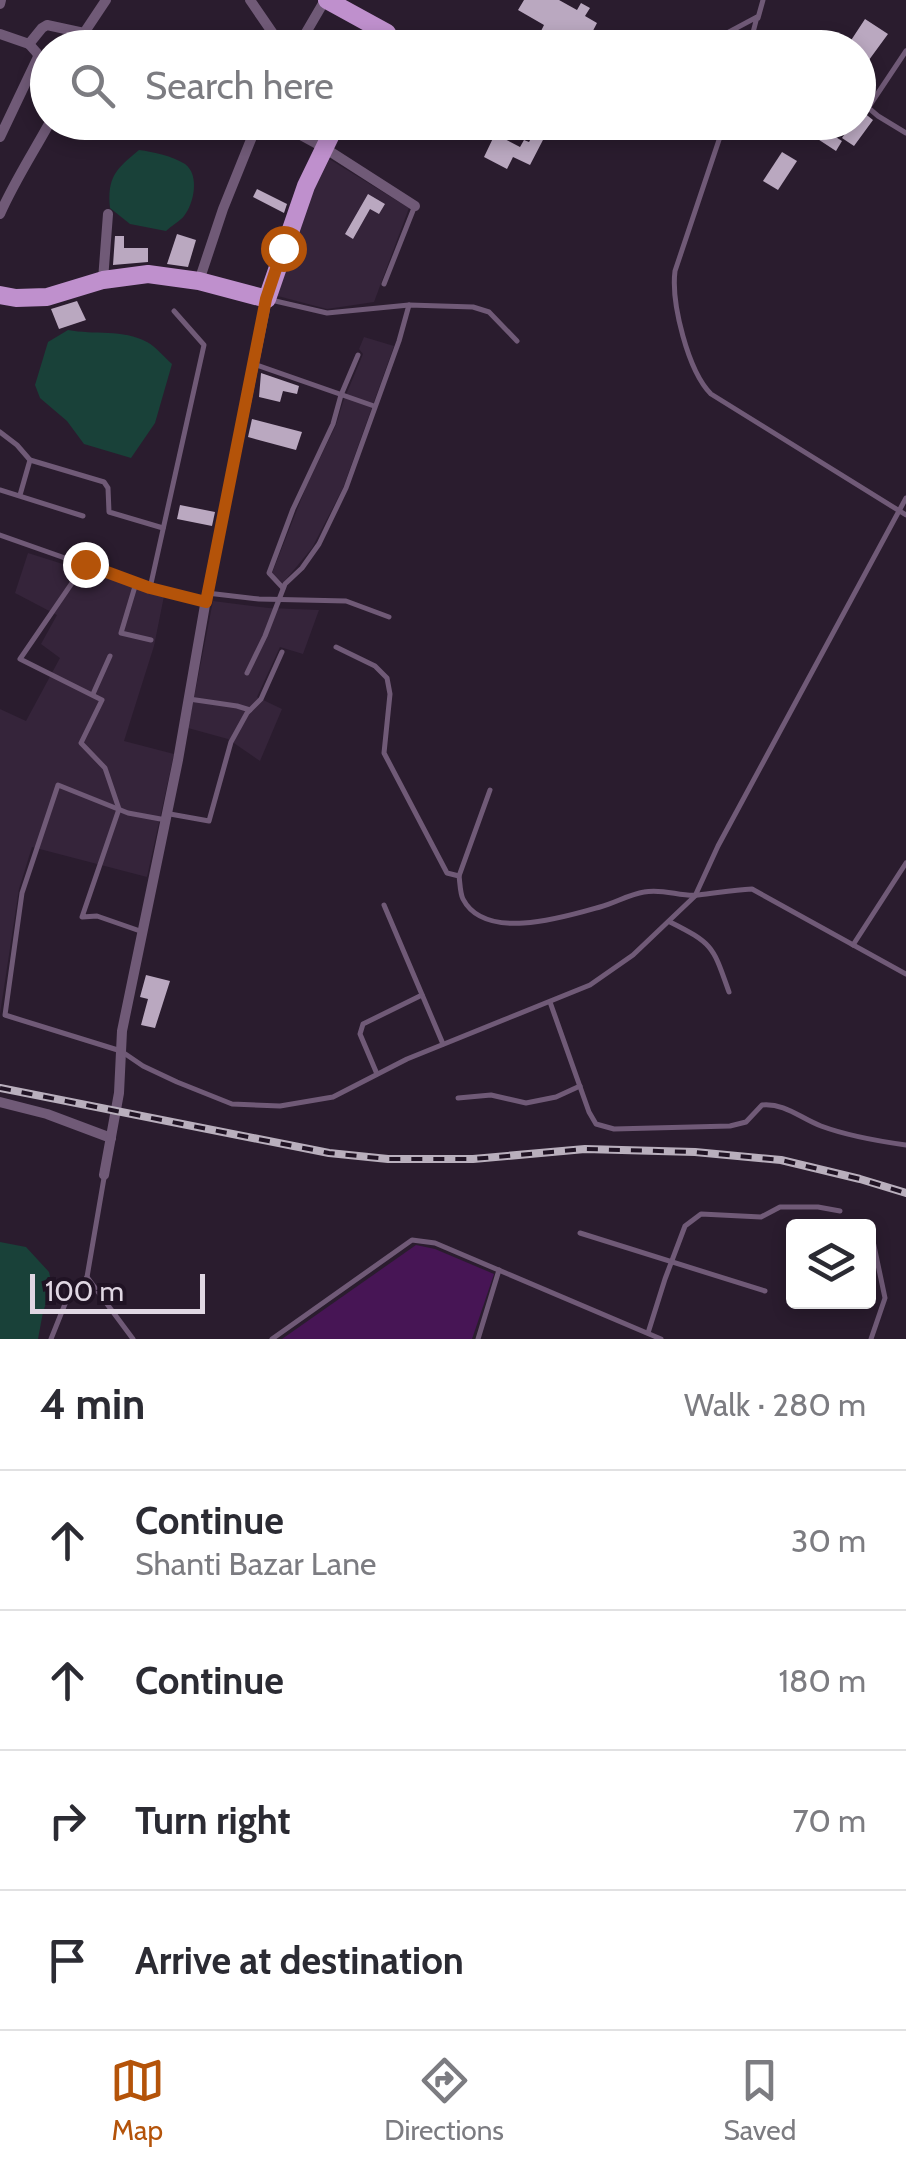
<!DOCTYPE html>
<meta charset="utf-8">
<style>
:root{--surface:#fff;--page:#f2f2f3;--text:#2b2b33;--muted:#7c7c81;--line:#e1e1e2;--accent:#b45309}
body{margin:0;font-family:Cabin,sans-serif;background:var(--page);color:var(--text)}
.controls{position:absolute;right:30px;bottom:30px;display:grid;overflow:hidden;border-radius:10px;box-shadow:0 5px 15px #0003}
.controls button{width:90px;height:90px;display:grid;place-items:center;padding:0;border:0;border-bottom:2px solid var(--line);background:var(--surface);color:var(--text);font:50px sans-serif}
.scale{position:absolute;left:30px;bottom:25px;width:175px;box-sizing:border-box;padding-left:10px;border:5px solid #e0d7e3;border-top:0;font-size:28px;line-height:35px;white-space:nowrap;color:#e0d7e3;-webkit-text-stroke:8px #201324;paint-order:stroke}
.stop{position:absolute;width:30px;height:30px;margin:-22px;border:8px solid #b45309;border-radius:50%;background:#fff}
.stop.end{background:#b45309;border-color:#fff;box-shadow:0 2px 10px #0008}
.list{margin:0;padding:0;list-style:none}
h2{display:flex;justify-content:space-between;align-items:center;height:130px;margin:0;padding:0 40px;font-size:42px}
h2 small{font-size:32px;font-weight:400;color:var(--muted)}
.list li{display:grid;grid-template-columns:65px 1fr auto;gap:30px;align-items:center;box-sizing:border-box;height:140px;padding:0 40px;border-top:2px solid var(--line)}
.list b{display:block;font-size:38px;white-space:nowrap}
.list p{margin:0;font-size:32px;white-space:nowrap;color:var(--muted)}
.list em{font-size:32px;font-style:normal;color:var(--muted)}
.icon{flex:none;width:55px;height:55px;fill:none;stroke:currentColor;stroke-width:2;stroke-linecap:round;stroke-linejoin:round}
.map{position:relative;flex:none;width:906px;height:1339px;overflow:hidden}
.search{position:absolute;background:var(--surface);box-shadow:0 5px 15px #0003;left:30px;right:30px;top:30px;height:110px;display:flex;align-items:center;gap:25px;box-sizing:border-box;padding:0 35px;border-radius:55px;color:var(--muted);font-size:38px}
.sheet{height:690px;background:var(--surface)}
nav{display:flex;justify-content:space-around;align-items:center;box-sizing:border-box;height:140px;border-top:2px solid var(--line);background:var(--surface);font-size:28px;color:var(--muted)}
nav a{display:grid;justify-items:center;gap:5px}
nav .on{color:var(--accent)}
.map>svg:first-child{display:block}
.built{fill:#35243a}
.green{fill:#471555}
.water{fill:#194139}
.building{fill:#baa8c0}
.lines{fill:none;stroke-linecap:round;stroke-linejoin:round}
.lane{stroke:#705a77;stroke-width:5}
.street{stroke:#705a77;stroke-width:10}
.primary{stroke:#bf90cd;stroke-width:18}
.rail-casing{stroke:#b9afbd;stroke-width:8}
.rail{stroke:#201324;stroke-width:4;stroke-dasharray:11;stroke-linecap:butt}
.route{stroke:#b45309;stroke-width:12}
</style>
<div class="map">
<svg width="906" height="1339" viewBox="0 0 906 1339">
<rect width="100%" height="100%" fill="#2a1c2e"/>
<!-- built -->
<g class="built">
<path d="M 321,154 L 409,208 L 374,302 L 327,309 L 274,295 Z"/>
<path d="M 364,337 L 394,346 L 343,488 L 312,548 L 283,583 L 272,573 L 306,487 L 336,425 L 343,402 L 363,354 L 359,349 Z"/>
<path d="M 28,553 L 164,596 L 154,646 L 124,741 L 174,754 L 147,877 L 32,847 L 19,889 L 0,1014 L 0,709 L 26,721 L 60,658 L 41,644 L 57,615 L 15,593 Z"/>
<path d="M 213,601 L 269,608 L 319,610 L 303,654 L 280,647 L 257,697 L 282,709 L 260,761 L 228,739 L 188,728 Z"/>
</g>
<!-- green -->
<path class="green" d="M 416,1245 L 435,1249 L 494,1274 L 472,1339 L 282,1339 Z"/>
<!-- water -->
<g class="water">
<path d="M 139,150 C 154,152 172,156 185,164 C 200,175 194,204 184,216 C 180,221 171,226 166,231 L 130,224 L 110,208 C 107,177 116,169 139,150 Z"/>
<path d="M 68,330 C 94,335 123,329 147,342 C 156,347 164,357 172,364 L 155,423 L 131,458 L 84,444 L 67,421 L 40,398 L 35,385 L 48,342 Z"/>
<path d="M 0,1242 L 26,1247 L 49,1272 L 52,1286 L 43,1312 L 38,1339 L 0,1339 Z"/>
</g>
<!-- building -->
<g class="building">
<path d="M 524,0 L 559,0 L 577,10 L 581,3 L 590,8 L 585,16 L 597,23 L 584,48 L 570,48 L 541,31 L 544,25 L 518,10 Z"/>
<path d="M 865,19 L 888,34 L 858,75 L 858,48 L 846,48 Z"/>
<path d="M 858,108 L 873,120 L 854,146 L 842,138 L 853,122 L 858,122 Z"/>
<path d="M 817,125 L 842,141 L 836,151 L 810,134 Z"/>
<path d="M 534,133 L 544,138 L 530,165 L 513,157 L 507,169 L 484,157 L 495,134 L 520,147 L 524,140 L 529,142 Z"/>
<path d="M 782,152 L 797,161 L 778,190 L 763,181 Z"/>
<path d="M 257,189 L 287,204 L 284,213 L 253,197 Z"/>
<path d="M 368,194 L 385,204 L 379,214 L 370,209 L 353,239 L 345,234 Z"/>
<path d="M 177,234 L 196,240 L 188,267 L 167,264 Z"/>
<path d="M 115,236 L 124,236 L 124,248 L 148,248 L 148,262 L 113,265 Z"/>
<path d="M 77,301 L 86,320 L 59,329 L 51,309 Z"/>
<path d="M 261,373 L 299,386 L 297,394 L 283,391 L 280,402 L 259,397 Z"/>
<path d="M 252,419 L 302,432 L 296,450 L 248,437 Z"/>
<path d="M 180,505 L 215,512 L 212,526 L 177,519 Z"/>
<path d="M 146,975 L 170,981 L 155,1028 L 141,1025 L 148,999 L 140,997 Z"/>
</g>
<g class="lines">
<!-- lane -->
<g class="lane">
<path d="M 758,18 L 763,0"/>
<path d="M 752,36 L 790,48"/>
<path d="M 394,37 L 413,48"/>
<path d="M 699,48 L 757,17 L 749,48"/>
<path d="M 858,99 L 878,116 L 906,133"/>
<path d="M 868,108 L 906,51"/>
<path d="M 562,122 L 570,125 L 577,122"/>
<path d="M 725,122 L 675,271 C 671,303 688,371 711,394 L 906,515"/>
<path d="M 384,284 L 414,208"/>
<path d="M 271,300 L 327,313 L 409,305 L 473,307 L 489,312 L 517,341"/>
<path d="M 254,364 L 374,406"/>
<path d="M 0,432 L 17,445 L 30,460 L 104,482 L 108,488 L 109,512 L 163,528"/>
<path d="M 0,490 L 83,516"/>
<path d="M 20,495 L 30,460"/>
<path d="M 0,535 L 150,588 L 205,603"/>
<path d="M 85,564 L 20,659 L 102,700 L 81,743 L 105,768 L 119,809 L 82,917 L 97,916 L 143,932"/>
<path d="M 136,583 L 121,633 L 151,640"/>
<path d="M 150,588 L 204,345 L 174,311"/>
<path d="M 283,588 L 269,573 L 293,509 L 333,424 L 341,395 L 358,355"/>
<path d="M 207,593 L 259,599 L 346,601 L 389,617"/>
<path d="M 336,647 L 375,666 L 387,678 L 390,694 L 384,753 L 447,873 L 459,876 C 460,882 460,893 463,899 C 485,942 565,917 600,907 C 615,903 630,894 644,892 C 663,888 681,897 698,895 C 717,893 732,890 752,889 L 906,974"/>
<path d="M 247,673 L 265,636 L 285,584 L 302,568 L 319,544 L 346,488 L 399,341 L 409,305"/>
<path d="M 93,694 L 110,656"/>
<path d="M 189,699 L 237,706 L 250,710"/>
<path d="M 170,814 L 209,821 L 231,742 L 247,713 L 261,699 L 282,652"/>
<path d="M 166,820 L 128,813 L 58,785 L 22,893 L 5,1015 L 121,1051 L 143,1066 L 177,1082 L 232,1104 L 280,1106 L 333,1097 L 407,1059 L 590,985 L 633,955 L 695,896 L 718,846 L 906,498"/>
<path d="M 459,876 L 490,790"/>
<path d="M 384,905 L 443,1044"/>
<path d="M 670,922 C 714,944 713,947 729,992"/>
<path d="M 853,945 L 906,863"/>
<path d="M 550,1002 L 589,1112 L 596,1124 L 614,1129 L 730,1126 L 746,1122 L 762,1105 C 785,1103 800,1118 821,1126 C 848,1136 877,1141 906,1145"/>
<path d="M 377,1074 L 360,1034 L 363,1024 L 422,995"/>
<path d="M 458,1098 L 491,1095 L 526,1103 L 556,1097 L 580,1086"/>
<path d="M 580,1233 L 765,1291"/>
<path d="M 87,1277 L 133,1339"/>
<path d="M 648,1333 L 665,1279 L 685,1226 L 701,1214 L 761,1217 L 780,1207 L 818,1207 L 840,1211"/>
<path d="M 51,1339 L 65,1304 L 87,1277 L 104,1178"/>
<path d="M 272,1339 L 412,1240 L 435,1243 L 661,1339"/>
<path d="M 478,1339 L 499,1270"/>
<path d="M 871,1339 L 885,1298 L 873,1241"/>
</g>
<!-- street -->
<g class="street">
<path d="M 250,0 L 283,48"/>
<path d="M 0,4 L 1,0"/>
<path d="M 0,34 L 29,44 L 42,28 L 47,25 L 84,33 L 106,0"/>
<path d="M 297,48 L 325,0"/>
<path d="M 277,122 L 323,147 L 415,206"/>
<path d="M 0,137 L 38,57 L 37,53 L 29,44"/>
<path d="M 0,214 C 14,182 33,153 50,122"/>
<path d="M 103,280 L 108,214"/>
<path d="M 199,281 L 223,209 L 258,122"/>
<path d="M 0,1102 L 47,1114 L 111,1138"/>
<path d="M 104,1175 L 119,1093 L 122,1031 L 178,760 L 205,605 L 267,299"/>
</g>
<!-- primary -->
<g class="primary">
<path d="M 327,0 L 387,33 L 388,35 L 381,48"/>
<path d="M 0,295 L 16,298 L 47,297 L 103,280 L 148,274 L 199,281 L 267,299 L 306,186 L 337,122"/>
</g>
<!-- rail casing -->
<g class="rail-casing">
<path id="rail" d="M 0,1088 L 329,1153 L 388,1159 L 473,1159 L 585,1149 L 695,1152 L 781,1160 L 860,1179 L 906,1193"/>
</g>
<!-- rail -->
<use href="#rail" class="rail"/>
</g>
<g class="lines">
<!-- route -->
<path class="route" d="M 85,564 L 150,588 L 206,602 L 266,299 L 283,248"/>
</g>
</svg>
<div class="controls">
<button><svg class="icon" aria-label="layers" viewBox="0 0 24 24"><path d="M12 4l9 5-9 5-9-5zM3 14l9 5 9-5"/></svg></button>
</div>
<div class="scale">100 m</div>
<div class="stop" style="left:283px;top:248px"></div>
<div class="stop end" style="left:85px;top:564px"></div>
<div class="search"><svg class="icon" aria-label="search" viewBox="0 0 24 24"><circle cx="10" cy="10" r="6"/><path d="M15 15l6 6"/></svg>Search here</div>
</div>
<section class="sheet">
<h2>4 min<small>Walk · 280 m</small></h2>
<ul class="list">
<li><svg class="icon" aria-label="ahead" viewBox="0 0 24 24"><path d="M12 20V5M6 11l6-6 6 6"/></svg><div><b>Continue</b><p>Shanti Bazar Lane</p></div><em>30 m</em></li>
<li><svg class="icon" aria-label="ahead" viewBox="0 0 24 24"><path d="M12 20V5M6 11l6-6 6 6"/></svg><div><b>Continue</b></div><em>180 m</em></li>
<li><svg class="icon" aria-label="right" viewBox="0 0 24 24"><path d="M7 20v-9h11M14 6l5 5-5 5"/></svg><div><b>Turn right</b></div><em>70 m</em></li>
<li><svg class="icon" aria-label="arrive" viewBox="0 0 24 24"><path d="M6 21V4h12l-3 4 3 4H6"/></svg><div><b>Arrive at destination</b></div></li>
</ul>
</section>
<nav>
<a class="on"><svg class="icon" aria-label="map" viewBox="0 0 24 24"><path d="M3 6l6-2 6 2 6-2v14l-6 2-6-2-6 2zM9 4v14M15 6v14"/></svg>Map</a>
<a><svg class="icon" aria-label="directions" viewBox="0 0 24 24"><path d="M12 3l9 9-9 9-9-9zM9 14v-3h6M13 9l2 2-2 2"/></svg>Directions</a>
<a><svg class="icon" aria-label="saved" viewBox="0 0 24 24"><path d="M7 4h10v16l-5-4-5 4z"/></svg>Saved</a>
</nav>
